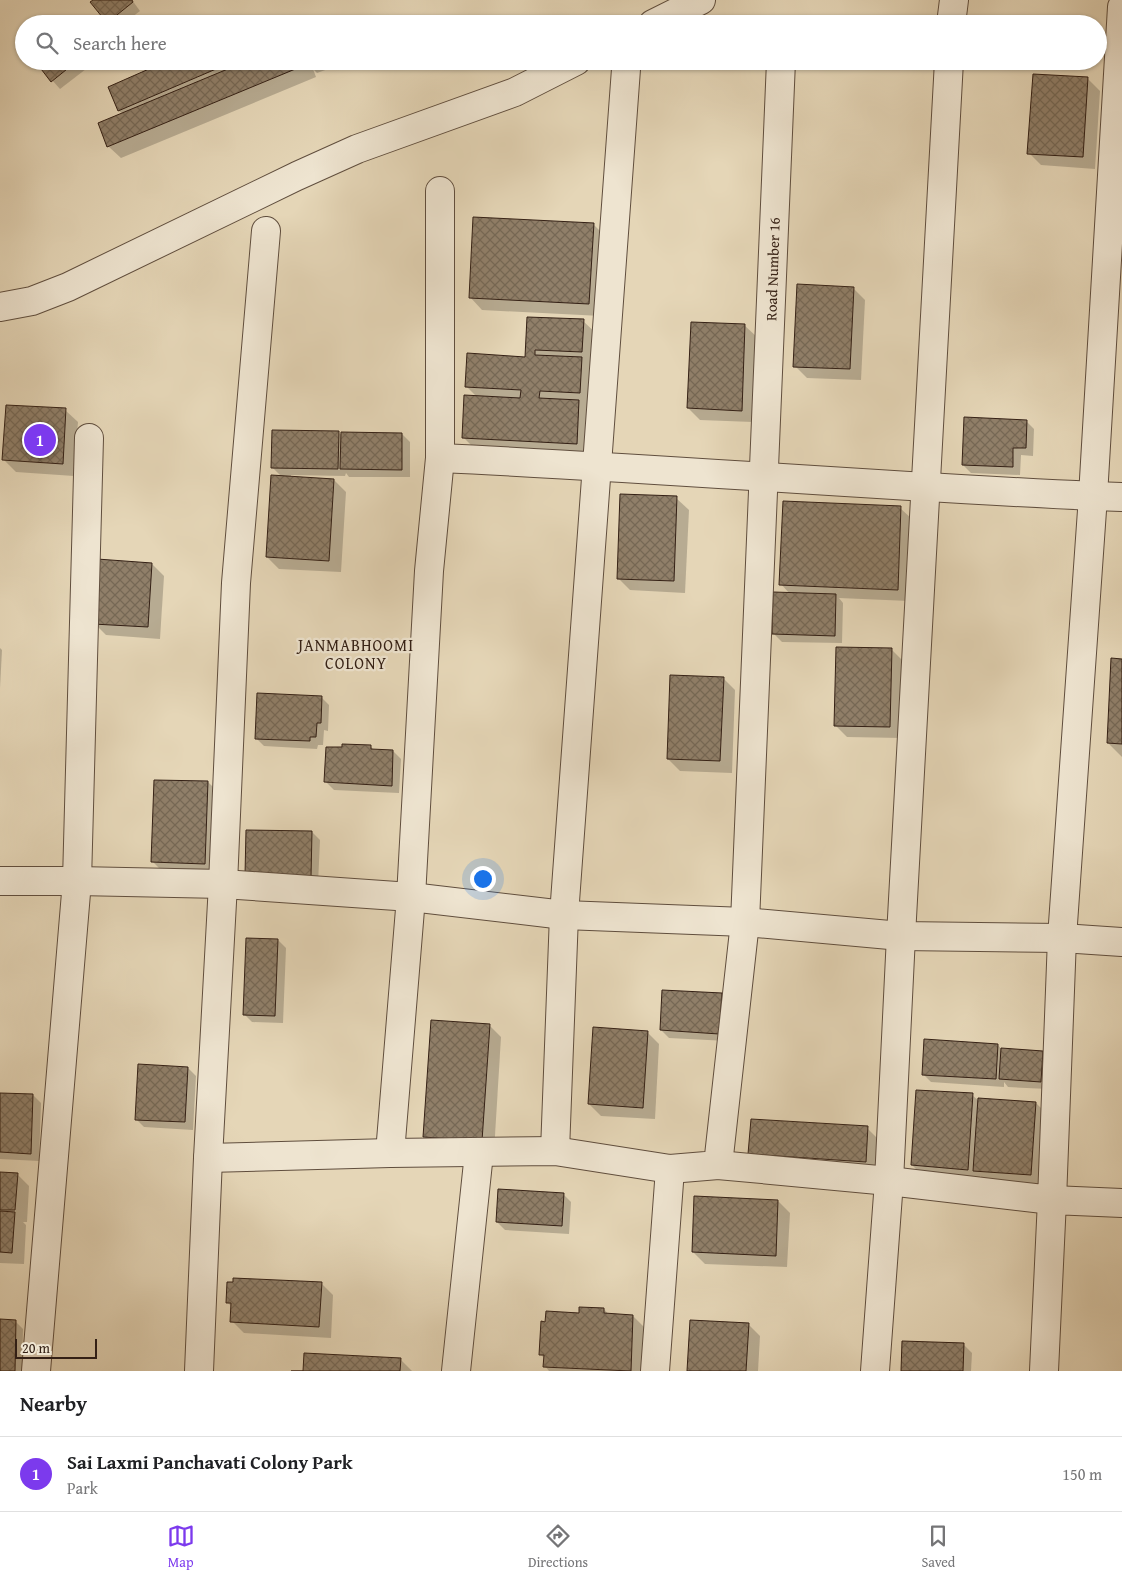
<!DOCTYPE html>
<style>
:root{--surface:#fff;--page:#f6f6f6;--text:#202124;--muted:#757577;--line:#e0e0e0;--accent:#7c3aed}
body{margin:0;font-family:"Gentium Book Plus",serif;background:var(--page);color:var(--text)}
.scale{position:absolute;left:15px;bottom:12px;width:82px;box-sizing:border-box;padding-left:5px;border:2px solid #342015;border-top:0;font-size:14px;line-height:18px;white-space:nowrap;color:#342015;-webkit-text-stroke:4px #eee4d0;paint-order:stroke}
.you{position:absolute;left:482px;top:878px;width:18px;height:18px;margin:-12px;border:4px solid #fff;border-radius:50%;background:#1a73e8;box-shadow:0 0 0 8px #1a73e833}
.badge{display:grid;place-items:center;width:32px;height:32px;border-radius:50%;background:var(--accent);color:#fff;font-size:16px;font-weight:700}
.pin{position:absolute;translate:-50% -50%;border:2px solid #fff;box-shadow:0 1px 5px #0006}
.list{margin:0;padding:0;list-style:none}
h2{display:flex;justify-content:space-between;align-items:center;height:65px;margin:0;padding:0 20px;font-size:21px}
h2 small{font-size:16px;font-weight:400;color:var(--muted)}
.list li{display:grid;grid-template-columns:32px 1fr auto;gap:15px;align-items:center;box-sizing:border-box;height:75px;padding:0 20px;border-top:1px solid var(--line)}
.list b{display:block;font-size:19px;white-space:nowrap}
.list p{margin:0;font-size:16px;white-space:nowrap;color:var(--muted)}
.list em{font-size:16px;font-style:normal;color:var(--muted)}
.icon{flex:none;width:28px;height:28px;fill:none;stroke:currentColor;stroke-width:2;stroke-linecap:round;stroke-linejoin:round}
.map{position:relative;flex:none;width:1122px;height:1371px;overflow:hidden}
.search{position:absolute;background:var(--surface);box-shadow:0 1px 4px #0004;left:15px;right:15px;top:15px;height:55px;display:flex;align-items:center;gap:12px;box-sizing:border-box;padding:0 18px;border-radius:28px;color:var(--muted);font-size:19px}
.sheet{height:140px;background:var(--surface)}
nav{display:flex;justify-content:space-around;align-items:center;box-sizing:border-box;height:70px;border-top:1px solid var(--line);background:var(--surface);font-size:14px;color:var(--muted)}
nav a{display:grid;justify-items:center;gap:2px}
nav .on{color:var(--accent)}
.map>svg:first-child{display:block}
.shadow{fill:#0003}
.building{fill:url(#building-cross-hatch);stroke:#342015}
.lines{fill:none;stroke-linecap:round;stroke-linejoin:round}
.street-casing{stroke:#604e3e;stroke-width:30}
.street{stroke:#eee4d0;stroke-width:28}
.labels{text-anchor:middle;stroke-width:4.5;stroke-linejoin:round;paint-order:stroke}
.street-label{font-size:15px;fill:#342015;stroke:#eee4d0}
.neighbourhood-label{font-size:16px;letter-spacing:1px;fill:#342015;stroke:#eee4d0}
</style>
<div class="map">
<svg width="1122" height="1371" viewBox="0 0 1122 1371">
<defs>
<pattern id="building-cross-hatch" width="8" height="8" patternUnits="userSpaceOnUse" patternTransform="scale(1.25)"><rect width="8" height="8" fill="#907f69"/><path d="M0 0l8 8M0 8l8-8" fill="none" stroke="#766855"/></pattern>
</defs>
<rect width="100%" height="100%" fill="#e5d6b7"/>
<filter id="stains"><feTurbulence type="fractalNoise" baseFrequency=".004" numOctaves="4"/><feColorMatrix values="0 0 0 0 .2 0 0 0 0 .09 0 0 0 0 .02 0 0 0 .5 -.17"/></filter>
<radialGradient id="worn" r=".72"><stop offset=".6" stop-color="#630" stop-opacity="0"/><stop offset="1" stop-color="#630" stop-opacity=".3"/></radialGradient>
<!-- shadow -->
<g class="shadow">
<path d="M 95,0 L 132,0 L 140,11 L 123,24 L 109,24 L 92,2 Z"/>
<path d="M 37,61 L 80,61 L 86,69 L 60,89 L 36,62 Z"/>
<path d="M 170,61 L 225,61 L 229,70 L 250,61 L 350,61 L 317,73 L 313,69 L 316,77 L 121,158 L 108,146 L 123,114 L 119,111 L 110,88 Z"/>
<path d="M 1088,79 L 1100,91 L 1095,169 L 1041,165 L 1029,153 Z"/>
<path d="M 593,224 L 605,236 L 601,316 L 482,310 L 470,297 Z"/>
<path d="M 853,288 L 865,300 L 861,380 L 807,378 L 795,366 Z"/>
<path d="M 528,318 L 583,321 L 599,336 L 597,367 L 590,367 L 597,375 L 595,409 L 586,408 L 595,417 L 593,459 L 479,453 L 463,437 L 477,397 L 466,386 L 526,358 Z"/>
<path d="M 744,325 L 757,337 L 753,422 L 700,420 L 688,408 Z"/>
<path d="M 65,410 L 78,422 L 74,476 L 16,472 L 4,460 Z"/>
<path d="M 1026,421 L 1034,429 L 1033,456 L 1021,455 L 1020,475 L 971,473 L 963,465 Z"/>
<path d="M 338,432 L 340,434 L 402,434 L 410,442 L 410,477 L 349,477 L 346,473 L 345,476 L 291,475 L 291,478 L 334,480 L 346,492 L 341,572 L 279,569 L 267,557 L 282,477 L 272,467 Z"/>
<path d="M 676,498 L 689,510 L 685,593 L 630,590 L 618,578 Z"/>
<path d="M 900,508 L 913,520 L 909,601 L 839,598 L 843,603 L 842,643 L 782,642 L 774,634 L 790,594 L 781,584 Z"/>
<path d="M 152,564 L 164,576 L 160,639 L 106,635 L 94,623 Z"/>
<path d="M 0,648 L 2,650 L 0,688 Z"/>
<path d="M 891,649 L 903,661 L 901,738 L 847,737 L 835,725 Z"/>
<path d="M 1122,660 L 1122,757 L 1108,743 Z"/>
<path d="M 723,678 L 735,690 L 732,773 L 680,771 L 668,759 Z"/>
<path d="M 321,697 L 329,705 L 328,731 L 324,730 L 323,745 L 318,745 L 317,749 L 264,746 L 256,738 Z"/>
<path d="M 370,746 L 374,750 L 393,751 L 401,759 L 399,793 L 334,790 L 326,782 Z"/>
<path d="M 208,782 L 220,794 L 217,875 L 164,873 L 152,861 Z"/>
<path d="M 312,832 L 320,840 L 318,884 L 246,875 Z"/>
<path d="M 278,940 L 286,948 L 283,1023 L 252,1022 L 244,1014 Z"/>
<path d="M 721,995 L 729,1003 L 727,1041 L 669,1038 L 661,1030 Z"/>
<path d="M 489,1025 L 501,1037 L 494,1152 L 437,1149 L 425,1137 Z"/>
<path d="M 647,1032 L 659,1044 L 655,1119 L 601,1116 L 589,1104 Z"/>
<path d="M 998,1045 L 1002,1050 L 1042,1052 L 1050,1060 L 1048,1089 L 1008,1087 L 1004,1082 L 1004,1087 L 931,1082 L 923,1074 Z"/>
<path d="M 188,1068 L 196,1076 L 193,1130 L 144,1127 L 136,1119 Z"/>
<path d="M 0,1094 L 33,1095 L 41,1103 L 39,1161 L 0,1159 Z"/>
<path d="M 972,1095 L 979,1101 L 1036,1103 L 1048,1115 L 1043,1186 L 987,1183 L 980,1176 L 980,1181 L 924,1177 L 912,1165 Z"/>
<path d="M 867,1128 L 879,1140 L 877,1173 L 761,1166 L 749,1154 Z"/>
<path d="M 0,1173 L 17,1174 L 29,1186 L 27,1222 L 23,1222 L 26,1225 L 24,1264 L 0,1263 Z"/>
<path d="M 563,1194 L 571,1202 L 569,1234 L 505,1230 L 497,1222 Z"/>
<path d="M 778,1201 L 790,1213 L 787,1267 L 705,1264 L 693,1252 Z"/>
<path d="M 321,1283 L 333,1295 L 331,1338 L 244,1333 L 232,1321 L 232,1307 L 228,1303 Z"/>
<path d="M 604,1309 L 609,1315 L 633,1316 L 645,1328 L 643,1371 L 549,1371 L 545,1366 L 545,1359 L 541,1355 L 547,1323 Z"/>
<path d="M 0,1321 L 15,1321 L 23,1329 L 22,1371 L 0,1371 Z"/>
<path d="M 748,1324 L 760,1336 L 758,1371 L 688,1371 Z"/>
<path d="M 964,1345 L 972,1353 L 971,1371 L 902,1371 Z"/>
<path d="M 400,1359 L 412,1371 L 304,1371 Z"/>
</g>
<!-- building -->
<g class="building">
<path d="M 93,0 L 132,0 L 133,2 L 107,23 L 90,2 Z"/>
<path d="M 35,61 L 77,61 L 51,82 Z"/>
<path d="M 167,61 L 221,61 L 223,66 L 118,111 L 108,87 Z"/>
<path d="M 247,61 L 304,61 L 305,65 L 107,147 L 98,123 Z"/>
<path d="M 307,61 L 321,61 L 308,66 Z"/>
<path d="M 1033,74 L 1088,77 L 1083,157 L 1027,154 Z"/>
<path d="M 473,217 L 594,223 L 589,304 L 469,298 Z"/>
<path d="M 797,284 L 854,287 L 850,369 L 793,367 Z"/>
<path d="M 527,317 L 584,319 L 582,352 L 535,350 L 535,355 L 582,357 L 580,393 L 540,391 L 539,398 L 579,400 L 577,444 L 462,438 L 464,395 L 520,398 L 521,390 L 465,387 L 467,353 L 525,357 Z"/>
<path d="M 691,322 L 745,324 L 742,411 L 687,408 Z"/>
<path d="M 6,405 L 66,408 L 63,464 L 2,460 Z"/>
<path d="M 964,417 L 1027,420 L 1026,448 L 1013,448 L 1013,467 L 962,465 Z"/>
<path d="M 272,430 L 339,431 L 338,469 L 271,468 Z"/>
<path d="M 341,432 L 402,433 L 402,470 L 340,469 Z"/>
<path d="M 271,475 L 334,479 L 329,561 L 266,557 Z"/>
<path d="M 620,494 L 677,496 L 674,581 L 617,579 Z"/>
<path d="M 783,501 L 901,506 L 898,590 L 779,585 Z"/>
<path d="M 97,559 L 152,563 L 148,627 L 93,624 Z"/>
<path d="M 773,592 L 836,594 L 835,636 L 772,634 Z"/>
<path d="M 836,647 L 892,648 L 890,727 L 834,726 Z"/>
<path d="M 1111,658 L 1122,659 L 1122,744 L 1107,743 Z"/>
<path d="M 670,675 L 724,677 L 720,761 L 667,759 Z"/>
<path d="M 257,693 L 322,696 L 321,723 L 317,723 L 316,737 L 310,737 L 310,741 L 255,739 Z"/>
<path d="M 342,744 L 371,745 L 371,749 L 393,750 L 392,786 L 324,782 L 326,747 L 342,747 Z"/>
<path d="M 154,780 L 208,781 L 205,864 L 151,862 Z"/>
<path d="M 246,830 L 312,831 L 311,877 L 245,875 Z"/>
<path d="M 246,938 L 278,939 L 275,1016 L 243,1015 Z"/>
<path d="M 662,990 L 722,993 L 719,1034 L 660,1030 Z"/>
<path d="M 431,1020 L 490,1024 L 482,1141 L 423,1137 Z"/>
<path d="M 593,1027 L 648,1031 L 643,1108 L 588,1104 Z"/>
<path d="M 924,1039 L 998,1044 L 996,1079 L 922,1075 Z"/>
<path d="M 1001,1048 L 1043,1051 L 1041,1082 L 999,1079 Z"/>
<path d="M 138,1064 L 188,1067 L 185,1122 L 135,1120 Z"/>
<path d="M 916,1090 L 973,1093 L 968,1170 L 911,1165 Z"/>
<path d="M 0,1093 L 33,1094 L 31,1154 L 0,1152 Z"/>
<path d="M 978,1098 L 1036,1102 L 1031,1175 L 973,1171 Z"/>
<path d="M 751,1119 L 868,1126 L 866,1162 L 748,1154 Z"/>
<path d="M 0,1172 L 18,1173 L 15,1210 L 0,1210 Z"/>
<path d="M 498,1189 L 564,1193 L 562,1226 L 496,1222 Z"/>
<path d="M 694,1196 L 778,1200 L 776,1256 L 692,1252 Z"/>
<path d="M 0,1211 L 15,1212 L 12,1253 L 0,1252 Z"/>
<path d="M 233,1278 L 322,1282 L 319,1327 L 230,1322 L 231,1303 L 226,1303 L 227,1282 L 233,1282 Z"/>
<path d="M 579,1307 L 604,1308 L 604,1313 L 633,1315 L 631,1371 L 543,1367 L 544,1355 L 539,1355 L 541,1321 L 545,1322 L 546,1311 L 579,1313 Z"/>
<path d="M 0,1319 L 16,1320 L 15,1371 L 0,1371 Z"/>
<path d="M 690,1320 L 749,1323 L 746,1371 L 687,1371 Z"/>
<path d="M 902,1341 L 964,1343 L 963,1371 L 901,1371 Z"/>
<path d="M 304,1353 L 401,1358 L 400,1371 L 291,1371 L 303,1371 Z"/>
</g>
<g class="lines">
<!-- street casing -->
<g class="street-casing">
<g id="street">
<path d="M 653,24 L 701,0"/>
<path d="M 951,24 L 954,0"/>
<path d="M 0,307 L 32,301 L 68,287 L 297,176 L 357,149 L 515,92 L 576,61"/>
<path d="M 440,458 C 658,468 875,486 1093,496 L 1122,7"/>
<path d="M 0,881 L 77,881 L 223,884 L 411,897 L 564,915 L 745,922 L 901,936 L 1062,938 L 1122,942"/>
<path d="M 555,1151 L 564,915 L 626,69"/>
<path d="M 390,1153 L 411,897 L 429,571 L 440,458 L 440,191"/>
<path d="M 208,1158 L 390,1153 L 555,1151 L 670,1169 L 718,1165 L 745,922 L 781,61"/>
<path d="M 718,1165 L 889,1181 L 1052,1200 L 1062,938 L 1093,496 L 1122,497"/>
<path d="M 36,1371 L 77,881 L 89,438"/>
<path d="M 199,1371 L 208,1158 L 223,884 L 236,583 L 266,231"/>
<path d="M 456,1371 L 479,1153"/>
<path d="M 655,1371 L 670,1169"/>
<path d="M 875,1371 L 889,1181 L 901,936 L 949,61"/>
<path d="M 1044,1371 L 1052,1200 L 1122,1203"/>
</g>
</g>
<!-- street -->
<use href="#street" class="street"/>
</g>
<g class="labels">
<!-- street labels -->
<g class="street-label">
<text transform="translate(773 269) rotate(-88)" y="5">Road Number 16</text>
</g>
<!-- neighbourhood labels -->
<g class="neighbourhood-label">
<text x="356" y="651">JANMABHOOMI<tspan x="356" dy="18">COLONY</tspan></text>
</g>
</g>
<rect width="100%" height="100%" filter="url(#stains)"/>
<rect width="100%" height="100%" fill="url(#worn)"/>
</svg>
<div class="scale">20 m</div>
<div class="you"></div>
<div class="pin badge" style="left:40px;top:440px">1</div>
<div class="search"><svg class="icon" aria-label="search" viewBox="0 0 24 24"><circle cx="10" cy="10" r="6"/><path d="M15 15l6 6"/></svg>Search here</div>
</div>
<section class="sheet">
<h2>Nearby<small></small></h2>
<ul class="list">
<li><span class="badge">1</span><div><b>Sai Laxmi Panchavati Colony Park</b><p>Park</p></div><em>150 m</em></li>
</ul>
</section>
<nav>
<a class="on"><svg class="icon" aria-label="map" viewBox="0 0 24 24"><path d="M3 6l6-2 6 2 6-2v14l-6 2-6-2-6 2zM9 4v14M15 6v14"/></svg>Map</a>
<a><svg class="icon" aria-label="directions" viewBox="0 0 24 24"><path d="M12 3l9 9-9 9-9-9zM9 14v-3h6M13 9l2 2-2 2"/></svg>Directions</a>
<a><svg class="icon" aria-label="saved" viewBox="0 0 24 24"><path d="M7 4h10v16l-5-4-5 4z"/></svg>Saved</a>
</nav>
